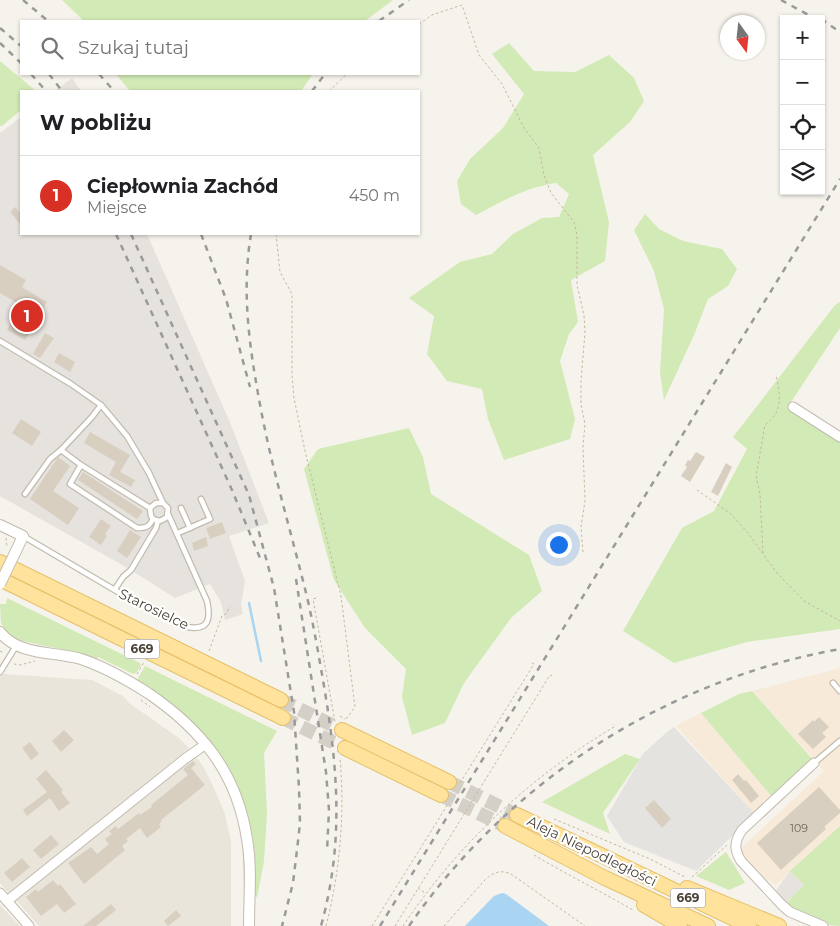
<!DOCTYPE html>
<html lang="pl">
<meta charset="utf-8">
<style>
:root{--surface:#fff;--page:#f2f2f2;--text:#202124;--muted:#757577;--line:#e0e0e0;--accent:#d93025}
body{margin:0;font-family:Montserrat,sans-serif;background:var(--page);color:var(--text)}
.controls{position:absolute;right:15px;top:15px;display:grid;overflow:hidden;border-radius:0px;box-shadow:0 1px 4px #0004}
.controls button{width:45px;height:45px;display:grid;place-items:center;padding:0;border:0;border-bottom:1px solid var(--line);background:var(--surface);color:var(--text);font:25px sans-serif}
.compass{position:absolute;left:720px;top:15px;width:45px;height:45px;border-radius:50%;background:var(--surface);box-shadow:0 1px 4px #0004;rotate:165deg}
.you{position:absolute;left:558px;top:544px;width:18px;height:18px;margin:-12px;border:4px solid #fff;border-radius:50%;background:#1a73e8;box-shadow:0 0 0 8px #1a73e833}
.badge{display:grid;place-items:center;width:32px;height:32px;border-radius:50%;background:var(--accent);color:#fff;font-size:16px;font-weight:700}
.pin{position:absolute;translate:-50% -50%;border:2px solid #fff;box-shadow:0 1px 5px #0006}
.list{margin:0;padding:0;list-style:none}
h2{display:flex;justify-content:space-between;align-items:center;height:65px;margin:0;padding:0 20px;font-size:21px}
h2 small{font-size:16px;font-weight:400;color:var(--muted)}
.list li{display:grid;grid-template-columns:32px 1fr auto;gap:15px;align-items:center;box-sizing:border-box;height:80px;padding:0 20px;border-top:1px solid var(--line)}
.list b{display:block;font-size:19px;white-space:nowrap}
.list p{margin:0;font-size:16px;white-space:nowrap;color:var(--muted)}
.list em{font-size:16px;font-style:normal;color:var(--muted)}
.icon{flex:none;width:28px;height:28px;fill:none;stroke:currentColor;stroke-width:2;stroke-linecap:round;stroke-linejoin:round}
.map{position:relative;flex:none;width:840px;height:926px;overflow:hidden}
.search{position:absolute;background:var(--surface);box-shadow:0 1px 4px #0004;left:20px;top:20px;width:400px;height:55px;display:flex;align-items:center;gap:12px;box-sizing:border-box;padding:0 18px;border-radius:0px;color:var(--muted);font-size:19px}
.panel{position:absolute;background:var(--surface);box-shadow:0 1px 4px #0004;left:20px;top:90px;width:400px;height:145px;border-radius:0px}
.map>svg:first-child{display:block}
.residential{fill:#eae5da}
.commercial{fill:#f7ead8}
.industrial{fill:#e6e2dd}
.green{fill:#d2eab5}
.parking{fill:#e5e3e0}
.water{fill:#a9d4f2}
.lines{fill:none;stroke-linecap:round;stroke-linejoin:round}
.stream{stroke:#a9d4f2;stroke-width:2.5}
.building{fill:#d8cfc1}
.primary-tunnel{stroke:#d4d0c8;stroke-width:14;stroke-dasharray:14 7;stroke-linecap:butt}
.service-casing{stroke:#c2bbae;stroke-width:7}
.minor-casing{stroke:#c2bbae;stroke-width:11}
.tertiary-casing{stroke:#c2bbae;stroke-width:12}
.primary-casing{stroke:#e6c16a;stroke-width:16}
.path{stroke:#c4b79f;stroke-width:1;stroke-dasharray:2.5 2.5;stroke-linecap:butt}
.service{stroke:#fff;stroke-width:4.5}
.minor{stroke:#fff;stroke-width:9}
.tertiary{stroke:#fff;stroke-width:10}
.primary{stroke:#ffe39c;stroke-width:14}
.rail{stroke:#9a9a9a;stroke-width:2.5;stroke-dasharray:6 6;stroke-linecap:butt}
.tertiary-bridge-casing{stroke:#c2bbae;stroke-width:12;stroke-linecap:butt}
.tertiary-bridge{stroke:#fff;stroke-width:10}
.labels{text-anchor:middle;stroke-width:4.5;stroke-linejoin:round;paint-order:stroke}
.number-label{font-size:11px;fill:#6e675b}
.shield{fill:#fff;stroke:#817c74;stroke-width:1}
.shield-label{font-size:12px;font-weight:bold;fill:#4b4439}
.street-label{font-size:14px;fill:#4b4439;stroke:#fff}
</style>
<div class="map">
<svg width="840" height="926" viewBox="0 0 840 926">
<rect width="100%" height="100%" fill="#f6f3ec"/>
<!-- residential -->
<g class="residential">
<path d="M 4,674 L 92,680 L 123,696 L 129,703 L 179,738 L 189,748 L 9,893 L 0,883 L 0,677 Z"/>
<path d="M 195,756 L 203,766 L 213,786 L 225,814 L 231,841 L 231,926 L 39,926 L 15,899 Z"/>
<path d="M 0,905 L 20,926 L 0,926 Z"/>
</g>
<!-- commercial -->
<g class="commercial">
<path d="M 840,668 L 840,826 L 776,885 L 761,876 L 740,853 L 740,849 L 824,771 L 752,691 Z"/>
<path d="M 701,713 L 773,798 L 755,814 L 676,726 Z"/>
</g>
<!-- industrial -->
<g class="industrial">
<path d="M 72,78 L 81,91 L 55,91 L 60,87 Z"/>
<path d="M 21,117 L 21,234 L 147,234 L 229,420 L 269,523 L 229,536 L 245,581 L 241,605 L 243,614 L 225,620 L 221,602 L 210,584 L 175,598 L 131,570 L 0,496 L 0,133 Z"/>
<path d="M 790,871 L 804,885 L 786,903 L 776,890 Z"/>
</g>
<!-- green -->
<g class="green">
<path d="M 62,0 L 393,0 L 365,21 L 84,21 Z"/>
<path d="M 509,43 L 534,71 L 575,72 L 609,55 L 634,78 L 644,101 L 630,122 L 593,155 L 609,222 L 605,261 L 571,280 L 578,322 L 569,334 L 560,361 L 575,419 L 570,439 L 504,460 L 488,419 L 482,389 L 447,381 L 427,354 L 434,316 L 409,298 L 460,262 L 492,254 L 513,234 L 542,218 L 559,217 L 569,194 L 556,183 C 527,187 502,201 476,215 L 461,204 L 457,181 L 470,159 L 503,128 L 524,94 L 492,54 Z"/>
<path d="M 0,61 L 36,91 L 21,91 L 21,110 L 2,126 L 0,126 Z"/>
<path d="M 116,74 L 313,74 L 301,91 L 130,91 Z"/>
<path d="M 645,214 L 659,229 L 683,241 L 722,249 L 737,269 L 728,286 L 708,299 L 694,335 L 664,400 L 660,372 L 664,309 L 654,271 L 634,230 Z"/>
<path d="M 840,302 L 840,328 L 787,408 L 840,441 L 840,629 L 747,642 L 674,663 L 623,631 L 682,528 L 714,511 L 747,449 L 733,437 L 835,305 Z"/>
<path d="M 409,428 L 423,457 L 431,494 L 529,555 L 542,591 L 511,618 L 464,683 L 445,723 L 412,735 L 402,697 L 406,669 L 365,628 L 334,580 L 304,469 L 318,449 Z"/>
<path d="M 7,598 L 140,663 L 141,665 L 136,673 L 133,674 L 98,657 L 97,659 L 69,651 L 18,640 L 5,630 L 1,623 L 0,604 L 6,604 Z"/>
<path d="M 145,666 L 277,731 L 264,753 L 267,813 L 264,861 L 257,898 L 254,893 C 254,878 255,862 254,847 C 248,793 220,744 178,709 C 166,698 151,690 137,680 Z"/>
<path d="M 752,691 L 813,760 L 773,798 L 701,713 L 739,694 Z"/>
<path d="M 625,754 L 640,759 L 603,813 L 610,834 L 542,802 Z"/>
<path d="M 840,826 L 840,926 C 822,926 800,914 786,903 L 804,885 L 790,871 Z"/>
<path d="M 726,852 L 745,883 L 729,890 L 696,876 Z"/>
</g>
<!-- parking -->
<path class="parking" d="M 674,727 L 755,814 L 696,871 L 624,842 L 607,816 L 643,754 L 668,731 Z"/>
<!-- water -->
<path class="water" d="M 502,893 L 506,894 L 549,926 L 465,926 L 494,896 Z"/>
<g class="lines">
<!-- stream -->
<path class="stream" d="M 249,603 L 261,661"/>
</g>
<!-- building -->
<g class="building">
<path d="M 15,207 L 21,214 L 21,225 L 10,212 Z"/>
<path d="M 0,265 L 26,280 L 22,287 L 47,302 L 25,340 L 7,330 L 21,305 L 0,293 Z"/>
<path d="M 45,333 L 54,338 L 40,358 L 33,354 Z"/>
<path d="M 59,353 L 75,362 L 70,372 L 54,362 Z"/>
<path d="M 21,419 L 41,432 L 32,446 L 12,433 Z"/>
<path d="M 90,432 L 130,455 L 120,472 L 135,480 L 131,487 L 109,475 L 116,462 L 84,443 Z"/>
<path d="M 696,452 L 705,457 L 690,482 L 681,476 L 687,467 L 685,465 L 688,460 L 690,461 Z"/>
<path d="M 58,457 L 70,466 L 53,491 L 79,508 L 68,525 L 30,499 Z"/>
<path d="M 726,463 L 732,467 L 718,496 L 711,492 Z"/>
<path d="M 83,472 L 143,511 L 137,519 L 78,480 Z"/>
<path d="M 101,519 L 111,526 L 105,534 L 107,536 L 101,545 L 89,537 Z"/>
<path d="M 222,522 L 226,533 L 210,539 L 206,528 Z"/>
<path d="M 130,530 L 141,537 L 127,558 L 117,551 Z"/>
<path d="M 206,537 L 208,546 L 194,551 L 192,543 Z"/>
<path d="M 819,717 L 829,727 L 822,733 L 826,737 L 813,749 L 798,734 L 813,720 L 814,722 Z"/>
<path d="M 64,730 L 74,740 L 61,752 L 52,741 Z"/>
<path d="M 30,742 L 39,754 L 31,760 L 22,748 Z"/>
<path d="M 193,761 L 196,764 L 191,768 L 205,785 L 161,820 L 162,821 L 159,824 L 161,827 L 147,838 L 140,828 L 126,839 L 128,841 L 122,846 L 125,850 L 84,884 L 68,863 L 91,847 L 97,854 L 109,844 L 105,839 L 112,834 L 109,831 L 116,826 L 118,829 L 139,813 L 140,815 L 152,807 L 151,805 L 188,775 L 183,769 Z"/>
<path d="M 46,770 L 63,790 L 61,792 L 70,803 L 59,811 L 50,798 L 27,816 L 23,810 L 47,792 L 36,779 Z"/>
<path d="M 738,774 L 744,781 L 746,780 L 759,796 L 751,803 L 732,780 Z"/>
<path d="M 819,787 L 840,810 L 840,813 L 824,827 L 826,829 L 781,870 L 757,843 Z"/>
<path d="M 654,800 L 671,819 L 662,828 L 645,808 Z"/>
<path d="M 51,835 L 59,844 L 41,859 L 33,850 Z"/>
<path d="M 22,858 L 30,867 L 12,882 L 4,873 Z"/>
<path d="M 53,880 L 58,886 L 60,884 L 76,904 L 64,913 L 57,904 L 41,916 L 26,897 L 36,889 L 38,892 Z"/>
<path d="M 111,904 L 116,910 L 96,926 L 83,926 Z"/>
<path d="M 176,910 L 181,916 L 168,926 L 164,921 Z"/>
</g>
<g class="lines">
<!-- primary-tunnel -->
<g class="primary-tunnel">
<path d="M 281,700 L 342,730"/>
<path d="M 283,718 L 345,748"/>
<path d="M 449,782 L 517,815"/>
<path d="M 441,795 L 505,826"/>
</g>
<!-- service casing -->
<g class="service-casing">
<g id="service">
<path d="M 0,341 L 71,384 L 101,405 L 127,436 L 149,473 L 163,503 L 168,508 L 167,517 C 161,522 155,522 151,516 L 150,508 L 156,503 L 163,503"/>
<path d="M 61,450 L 81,465 L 150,508"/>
<path d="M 81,465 L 70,484 L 137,528 C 146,528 149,527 153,519"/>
<path d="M 25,494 L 50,459 L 61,450 L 92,417 L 101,405"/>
<path d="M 181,508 L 190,528"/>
<path d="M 178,533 L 210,519 L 201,499"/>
<path d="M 23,536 L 130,599 L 187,627 C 209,631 211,619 207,601 L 168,514"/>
<path d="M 115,589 L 123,577 L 131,570 L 156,528 L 158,521"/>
<path d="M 0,672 L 16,646"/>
<path d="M 833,683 L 840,691"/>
<path d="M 814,763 L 840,741"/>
</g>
</g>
<!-- minor casing -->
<g class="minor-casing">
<g id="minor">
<path d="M 793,407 L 840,437"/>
<path d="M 814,763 L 742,830 C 734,842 734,849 741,861 L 782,905 L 790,912 L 823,926"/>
<path d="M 0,893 L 29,926"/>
<path d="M 7,901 L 186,758 L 206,744"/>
</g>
</g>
<!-- tertiary casing -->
<g class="tertiary-casing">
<g id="tertiary">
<path d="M 0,525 L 23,536 L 15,553"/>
<path d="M 0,632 C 19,656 53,651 81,659 C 105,667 126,679 148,693 C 202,730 237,773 247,839 C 252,867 249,897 249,926"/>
</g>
</g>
<!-- primary casing -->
<g class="primary-casing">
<g id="primary">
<path d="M 0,562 L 281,700"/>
<path d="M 0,579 L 283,718"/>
<path d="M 342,730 L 449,782"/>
<path d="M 345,748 L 441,795"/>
<path d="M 517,815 L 749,926"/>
<path d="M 505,826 L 605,878 L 708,926"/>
<path d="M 687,888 L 779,926"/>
<path d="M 644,905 L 680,926"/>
</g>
</g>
<!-- path -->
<g class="path">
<path d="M 419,24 L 432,15 L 462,5 L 479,55 L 502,84 L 524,128 L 539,148 L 544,175 L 551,193 L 574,222 L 577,235 L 577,285 L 584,315 L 585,332 L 581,381 L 581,405 L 585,424 L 583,447 L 585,501 L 581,527 L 583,552"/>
<path d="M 329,91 L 347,74"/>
<path d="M 276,234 L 280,272 L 292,294 L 292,375 L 294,398 L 305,451 L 341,596 L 355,707 L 346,719"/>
<path d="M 697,490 L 731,514 L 747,532 L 777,573 L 804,601 L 840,621"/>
<path d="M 6,538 L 7,547"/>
<path d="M 763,553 L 760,494 L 756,476 L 765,425 C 784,411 780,395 776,374"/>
<path d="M 316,598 L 313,599 L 335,722"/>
<path d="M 0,651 L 4,653"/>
<path d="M 209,651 L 222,616 L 226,614 L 230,606"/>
<path d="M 14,664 L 20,665 L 35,661"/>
<path d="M 137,674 L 144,662"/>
<path d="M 141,700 L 150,707"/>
<path d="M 340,716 L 345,719"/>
<path d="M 460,783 L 534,664 L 530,662"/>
<path d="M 554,819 L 650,859 L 685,877"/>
<path d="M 534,855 C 566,874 600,891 633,910"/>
<path d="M 692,877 L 727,845"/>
<path d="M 418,888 L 425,893"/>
<path d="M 326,926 C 340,871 345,815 340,758"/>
<path d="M 372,926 L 448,804"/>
<path d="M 395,926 L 550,675 L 554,677"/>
<path d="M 403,926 C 458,844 530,777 614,727 L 613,724"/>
<path d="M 444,926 L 484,881 C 492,873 500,869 511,874 L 585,926"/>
</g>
<!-- service -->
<use href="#service" class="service"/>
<!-- minor -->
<use href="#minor" class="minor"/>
<!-- tertiary -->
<use href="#tertiary" class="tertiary"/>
<!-- primary -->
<use href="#primary" class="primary"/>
<!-- rail -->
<g class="rail">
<path d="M 23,0 L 48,21"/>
<path d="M 781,0 L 816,19"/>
<path d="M 821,19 L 840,32"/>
<path d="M 379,21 L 409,0"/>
<path d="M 0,28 L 21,46"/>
<path d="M 0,43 L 21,63"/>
<path d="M 31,74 L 46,91"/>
<path d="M 49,74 L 62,91"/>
<path d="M 99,74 L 114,91"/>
<path d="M 312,91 L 325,74"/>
<path d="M 116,234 L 232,490 L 260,558"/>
<path d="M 131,234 L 249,495 L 274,588 L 294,712 L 299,788 L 300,823 L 297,850 L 293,883 L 282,926"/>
<path d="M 201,234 L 226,299 L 250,387"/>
<path d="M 251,234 C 241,294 250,351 261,410 C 273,473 292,535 307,597 C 314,627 319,657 324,686 C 338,770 344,843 321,926"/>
<path d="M 296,579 L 326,772 L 329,810 L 327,851"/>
<path d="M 380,926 L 840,179"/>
<path d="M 409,926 C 509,781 666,680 840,649"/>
</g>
<!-- tertiary-bridge casing -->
<g class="tertiary-bridge-casing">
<path id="tertiary-bridge" d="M 0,584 L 15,553"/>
</g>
<!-- tertiary-bridge -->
<use href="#tertiary-bridge" class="tertiary-bridge"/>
</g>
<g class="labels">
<!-- number labels -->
<g class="number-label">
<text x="799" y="832">109</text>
</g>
<!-- shield labels -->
<g class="shield">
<rect x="124.5" y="639.5" width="35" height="19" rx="4"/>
<rect x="670.5" y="888.5" width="35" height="19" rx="4"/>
</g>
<g class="shield-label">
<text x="142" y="653">669</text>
<text x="688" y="902">669</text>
</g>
<!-- street labels -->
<g class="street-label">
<text transform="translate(154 609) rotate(26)" y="5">Starosielce</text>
<text transform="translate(592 851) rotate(26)" y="5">Aleja Niepodległości</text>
</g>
</g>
</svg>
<div class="controls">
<button>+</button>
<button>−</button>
<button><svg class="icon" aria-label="locate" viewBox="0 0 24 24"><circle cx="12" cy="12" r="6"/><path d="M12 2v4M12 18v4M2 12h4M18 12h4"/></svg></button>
<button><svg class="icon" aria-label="layers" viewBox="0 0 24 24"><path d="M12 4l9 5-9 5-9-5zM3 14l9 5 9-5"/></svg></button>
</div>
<svg class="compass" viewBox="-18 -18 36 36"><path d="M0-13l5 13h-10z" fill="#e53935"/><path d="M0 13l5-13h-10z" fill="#757577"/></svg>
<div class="you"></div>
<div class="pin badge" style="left:27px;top:316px">1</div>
<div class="search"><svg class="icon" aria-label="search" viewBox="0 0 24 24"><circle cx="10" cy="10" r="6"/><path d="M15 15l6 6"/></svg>Szukaj tutaj</div>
<section class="panel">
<h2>W pobliżu<small></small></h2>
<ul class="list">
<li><span class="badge">1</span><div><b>Ciepłownia Zachód</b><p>Miejsce</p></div><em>450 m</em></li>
</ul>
</section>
</div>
